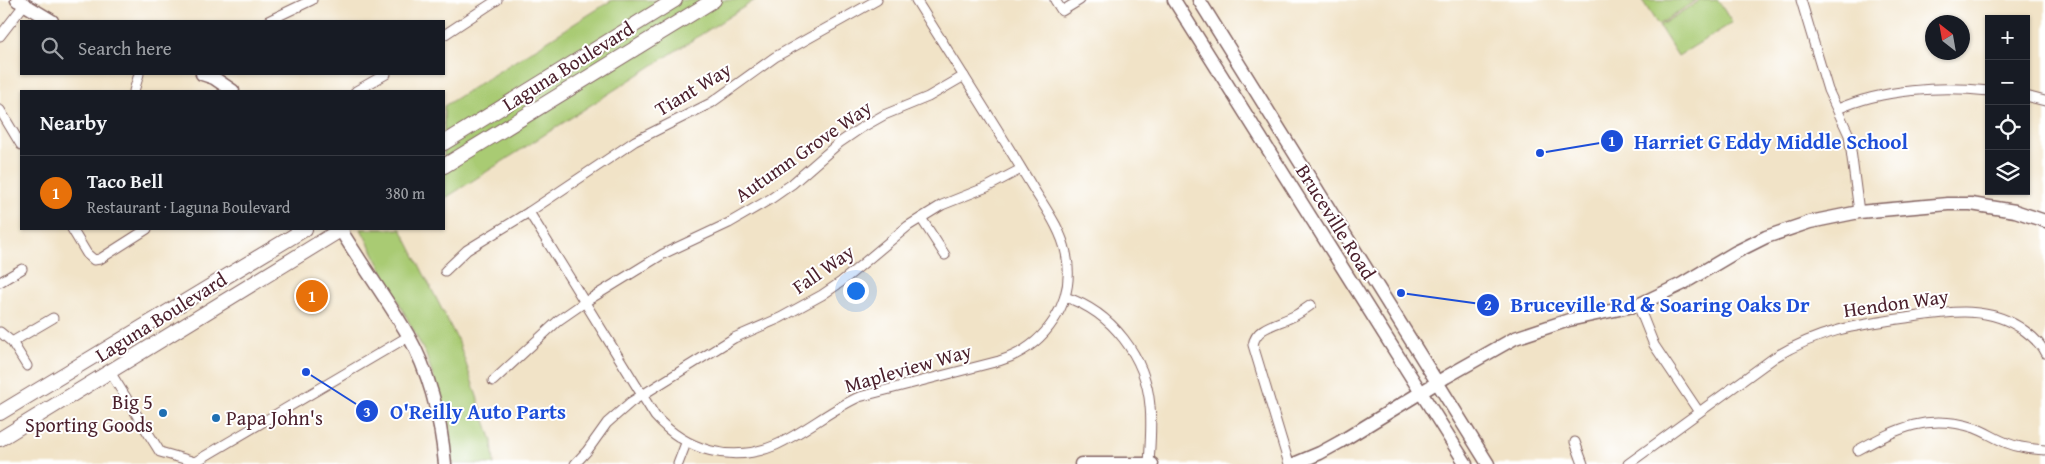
<!DOCTYPE html>
<meta charset="utf-8">
<style>
:root{--surface:#171b24;--page:#20242c;--text:#f1f3f6;--muted:#9ea1a6;--line:#363941;--accent:#7c3aed}
body{margin:0;font-family:"Gentium Book Plus",serif;background:var(--page);color:var(--text)}
.controls{position:absolute;right:15px;top:15px;display:grid;overflow:hidden;border-radius:0px;box-shadow:0 1px 4px #0004}
.controls button{width:45px;height:45px;display:grid;place-items:center;padding:0;border:0;border-bottom:1px solid var(--line);background:var(--surface);color:var(--text);font:25px sans-serif}
.compass{position:absolute;left:1925px;top:15px;width:45px;height:45px;border-radius:50%;background:var(--surface);box-shadow:0 1px 4px #0004;rotate:329deg}
.you{position:absolute;left:855px;top:290px;width:18px;height:18px;margin:-12px;border:4px solid #fff;border-radius:50%;background:#1a73e8;box-shadow:0 0 0 8px #1a73e833}
.badge{display:grid;place-items:center;width:32px;height:32px;border-radius:50%;background:var(--accent);color:#fff;font-size:16px;font-weight:700}
.pin{position:absolute;translate:-50% -50%;border:2px solid #fff;box-shadow:0 1px 5px #0006}
.list{margin:0;padding:0;list-style:none}
h2{display:flex;justify-content:space-between;align-items:center;height:65px;margin:0;padding:0 20px;font-size:21px}
h2 small{font-size:16px;font-weight:400;color:var(--muted)}
.list li{display:grid;grid-template-columns:32px 1fr auto;gap:15px;align-items:center;box-sizing:border-box;height:75px;padding:0 20px;border-top:1px solid var(--line)}
.list b{display:block;font-size:19px;white-space:nowrap}
.list p{margin:0;font-size:16px;white-space:nowrap;color:var(--muted)}
.list em{font-size:16px;font-style:normal;color:var(--muted)}
.icon{flex:none;width:28px;height:28px;fill:none;stroke:currentColor;stroke-width:2;stroke-linecap:round;stroke-linejoin:round}
.map{position:relative;flex:none;width:2045px;height:464px;overflow:hidden}
.search{position:absolute;background:var(--surface);box-shadow:0 1px 4px #0004;left:20px;top:20px;width:425px;height:55px;display:flex;align-items:center;gap:12px;box-sizing:border-box;padding:0 18px;border-radius:0px;color:var(--muted);font-size:19px}
.panel{position:absolute;background:var(--surface);box-shadow:0 1px 4px #0004;left:20px;top:90px;width:425px;height:140px;border-radius:0px}
.map>svg:first-child{display:block}
.green{fill:#a9cb73;stroke:#7a754f}
.lines{fill:none;stroke-linecap:round;stroke-linejoin:round}
.street-casing{stroke:#846462;stroke-width:11}
.secondary-casing{stroke:#846462;stroke-width:15}
.primary-casing{stroke:#846462;stroke-width:16}
.street{stroke:#fff;stroke-width:9}
.secondary{stroke:#fff;stroke-width:12}
.primary{stroke:#fff;stroke-width:14}
.poi-dot{fill:#1f6fb2;stroke:#fff;stroke-width:2}
.labels{text-anchor:middle;stroke-width:4;stroke-linejoin:round;paint-order:stroke}
.street-label{font-size:20px;fill:#4a1f2b;stroke:#fff}
.poi-label{font-size:20px;fill:#4a1f2b;stroke:#fff;text-anchor:end}
.leader{fill:none;stroke:#1d4ed8;stroke-width:2}
.callout-dot{fill:#1d4ed8;stroke:#fff;stroke-width:2}
.mark-label{font-size:15px;text-anchor:middle;font-weight:bold;fill:#fff}
.callout-label{font-size:21px;text-anchor:middle;font-weight:bold;fill:#1d4ed8;stroke:#fff;stroke-width:4;stroke-linejoin:round;paint-order:stroke}
</style>
<div class="map">
<svg width="2045" height="464" viewBox="0 0 2045 464">
<rect width="100%" height="100%" fill="#fff"/>
<filter id="ink" filterUnits="userSpaceOnUse"><feTurbulence type="fractalNoise" baseFrequency=".02" numOctaves="2"/><feDisplacementMap in="SourceGraphic" scale="10" xChannelSelector="R" yChannelSelector="G"/><feConvolveMatrix kernelMatrix="1 2 1 2 8 2 1 2 1" color-interpolation-filters="sRGB"/></filter>
<filter id="wash" filterUnits="userSpaceOnUse"><feTurbulence type="fractalNoise" baseFrequency=".0096" numOctaves="4" result="noise"/><feDisplacementMap in="SourceGraphic" scale="20" xChannelSelector="R" yChannelSelector="G"/><feGaussianBlur stdDeviation="1.12" result="paint"/><feColorMatrix in="noise" values="0 0 0 0 0 0 0 0 0 0 0 0 0 0 0 0 0 1.4 0 .05"/><feComposite in="paint" operator="in"/></filter>
<g filter="url(#wash)">
<rect width="100%" height="100%" fill="#f1e3c7"/>
<!-- green -->
<g class="green">
<path d="M 612,0 L 755,0 L 444,199 L 444,106 Z"/>
<path d="M 1642,0 L 1697,0 L 1658,25 Z"/>
<path d="M 1701,0 L 1718,0 L 1732,23 L 1678,56 L 1659,26 Z"/>
<path d="M 361,229 L 401,229 L 459,343 L 492,441 L 494,464 L 452,464 L 449,427 L 426,355 Z"/>
</g>
</g>
<g filter="url(#ink)">
<g class="lines">
<!-- street casing -->
<g class="street-casing">
<g id="street">
<path d="M 1055,0 L 1062,11 L 1080,0"/>
<path d="M 1801,0 L 1828,90 L 1849,135 L 1859,212"/>
<path d="M 268,21 L 312,0"/>
<path d="M 444,35 L 497,0"/>
<path d="M 0,36 L 24,5"/>
<path d="M 134,91 L 139,74"/>
<path d="M 356,91 L 386,74"/>
<path d="M 2026,96 L 2045,101"/>
<path d="M 1838,109 C 1882,89 1941,86 1989,91"/>
<path d="M 0,110 L 21,145"/>
<path d="M 529,212 L 655,416 C 686,451 732,464 776,445 C 805,432 830,410 859,397 L 999,361 C 1045,347 1077,302 1066,253 C 1061,228 1043,205 1030,183 C 993,121 954,61 916,0"/>
<path d="M 921,218 L 945,255"/>
<path d="M 72,229 L 87,254 L 94,260 L 100,259 L 147,229"/>
<path d="M 445,271 L 467,250 L 529,212 L 635,141 L 711,103 L 775,57 L 877,0"/>
<path d="M 0,282 L 22,269"/>
<path d="M 1065,297 C 1112,312 1146,357 1150,406 C 1152,425 1150,445 1149,464"/>
<path d="M 1638,305 L 1654,345 L 1699,412"/>
<path d="M 0,332 L 12,342 L 27,366"/>
<path d="M 12,342 L 53,318"/>
<path d="M 110,372 L 160,452 L 195,462 L 409,336"/>
<path d="M 493,381 L 559,320 L 585,302 L 663,254 L 729,223 L 772,198 L 792,184 L 839,143 L 861,128 L 884,115 L 928,97 L 964,76"/>
<path d="M 1575,442 L 1583,464"/>
<path d="M 1858,450 C 1898,428 1928,413 1975,428 C 1986,432 1996,439 2007,443 C 2019,448 2032,449 2045,450"/>
<path d="M 575,464 L 587,451 L 607,423 L 631,402 L 734,338 L 780,318 L 822,295 L 841,282 L 908,226 L 942,205 L 987,187 L 1021,169"/>
<path d="M 678,464 L 686,443"/>
<path d="M 1289,464 L 1253,345 C 1256,326 1279,324 1294,316 C 1300,313 1305,309 1311,305"/>
<path d="M 1628,464 L 1775,357 C 1820,330 1856,325 1906,318 C 1947,312 1989,304 2025,331 C 2033,337 2041,344 2045,353"/>
</g>
</g>
<!-- secondary casing -->
<g class="secondary-casing">
<g id="secondary">
<path d="M 17,0 L 52,21"/>
<path d="M 1174,0 L 1466,464"/>
<path d="M 1199,0 L 1488,464"/>
<path d="M 202,74 L 214,78 L 233,91"/>
<path d="M 340,229 C 362,265 387,299 408,335 C 430,374 441,420 445,464"/>
<path d="M 1081,464 L 1152,464"/>
<path d="M 1294,464 L 1320,453 L 1340,442 L 1446,377 L 1515,338 L 1569,320 L 1638,305 L 1682,284 L 1736,252 L 1766,237 L 1810,222 L 1859,212 L 1948,204 L 1971,204 L 2015,211 L 2045,221"/>
</g>
</g>
<!-- primary casing -->
<g class="primary-casing">
<g id="primary">
<path d="M 444,143 L 675,0"/>
<path d="M 444,166 L 714,0"/>
<path d="M 0,413 L 305,229"/>
<path d="M 0,439 L 342,229"/>
</g>
</g>
<!-- street -->
<use href="#street" class="street"/>
<!-- secondary -->
<use href="#secondary" class="secondary"/>
<!-- primary -->
<use href="#primary" class="primary"/>
</g>
</g>
<!-- markers -->
<g class="poi-dot">
<circle cx="163" cy="413" r="5"/>
<circle cx="216" cy="418" r="5"/>
</g>
<g class="labels">
<!-- street labels -->
<g class="street-label">
<text transform="translate(568 66) rotate(-32)" y="7">Laguna Boulevard</text>
<text transform="translate(693 89) rotate(-31)" y="7">Tiant Way</text>
<text transform="translate(803 151) rotate(-35)" y="7">Autumn Grove Way</text>
<text transform="translate(1336 222) rotate(58)" y="7">Bruceville Road</text>
<text transform="translate(823 269) rotate(-35)" y="7">Fall Way</text>
<text transform="translate(1896 303) rotate(-8)" y="7">Hendon Way</text>
<text transform="translate(161 317) rotate(-32)" y="7">Laguna Boulevard</text>
<text transform="translate(908 368) rotate(-16)" y="7">Mapleview Way</text>
</g>
<!-- poi labels -->
<g class="poi-label">
<text x="153" y="409">Big 5<tspan x="153" dy="23">Sporting Goods</tspan></text>
<text x="226" y="425" text-anchor="start">Papa John's</text>
</g>
</g>
<!-- callouts -->
<path class="leader" d="M1540 153L1612 141M1401 293L1488 305M306 372L367 411"/>
<g class="callout-dot">
<circle cx="1540" cy="153" r="5"/>
<circle cx="1401" cy="293" r="5"/>
<circle cx="306" cy="372" r="5"/>
<circle cx="1612" cy="141" r="12"/>
<circle cx="1488" cy="305" r="12"/>
<circle cx="367" cy="411" r="12"/>
</g>
<g class="mark-label">
<text x="1612" y="146">1</text>
<text x="1488" y="310">2</text>
<text x="367" y="417">3</text>
</g>
<g class="callout-label">
<text x="1771" y="149">Harriet G Eddy Middle School</text>
<text x="1660" y="312">Bruceville Rd &amp; Soaring Oaks Dr</text>
<text x="478" y="419">O'Reilly Auto Parts</text>
</g>
</svg>
<div class="controls">
<button>+</button>
<button>−</button>
<button><svg class="icon" aria-label="locate" viewBox="0 0 24 24"><circle cx="12" cy="12" r="6"/><path d="M12 2v4M12 18v4M2 12h4M18 12h4"/></svg></button>
<button><svg class="icon" aria-label="layers" viewBox="0 0 24 24"><path d="M12 4l9 5-9 5-9-5zM3 14l9 5 9-5"/></svg></button>
</div>
<svg class="compass" viewBox="-18 -18 36 36"><path d="M0-13l5 13h-10z" fill="#e53935"/><path d="M0 13l5-13h-10z" fill="#9ea1a6"/></svg>
<div class="you"></div>
<div class="pin badge" style="left:312px;top:296px;background:#e8710a">1</div>
<div class="search"><svg class="icon" aria-label="search" viewBox="0 0 24 24"><circle cx="10" cy="10" r="6"/><path d="M15 15l6 6"/></svg>Search here</div>
<section class="panel">
<h2>Nearby<small></small></h2>
<ul class="list">
<li><span class="badge" style="background:#e8710a">1</span><div><b>Taco Bell</b><p>Restaurant · Laguna Boulevard</p></div><em>380 m</em></li>
</ul>
</section>
</div>
